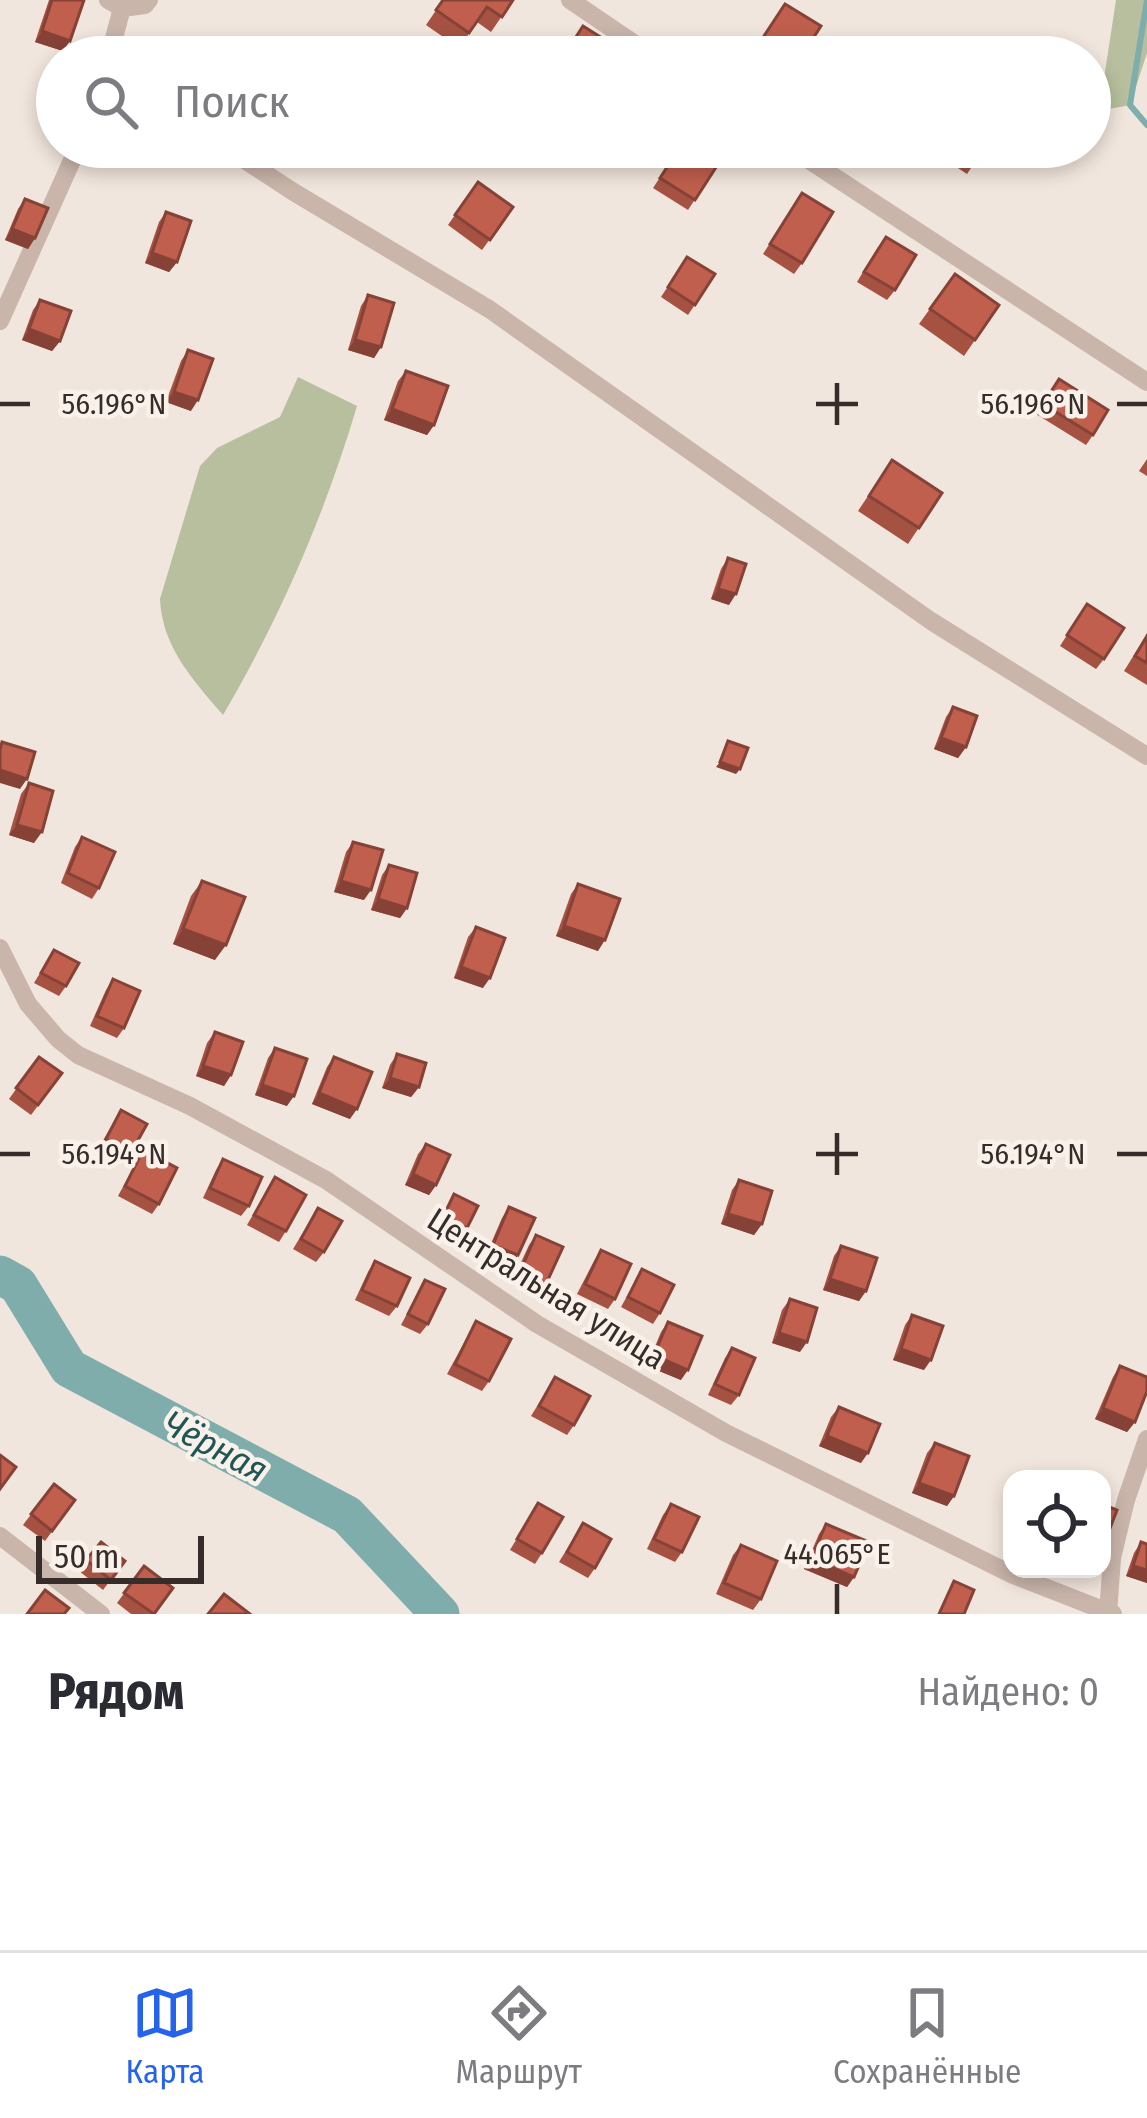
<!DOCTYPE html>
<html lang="ru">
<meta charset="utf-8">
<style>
:root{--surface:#fff;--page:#f7f7f7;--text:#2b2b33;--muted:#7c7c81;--line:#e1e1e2;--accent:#2563eb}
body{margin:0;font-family:"Fira Sans Condensed",sans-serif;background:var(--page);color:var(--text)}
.controls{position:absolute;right:36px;bottom:36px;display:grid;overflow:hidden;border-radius:24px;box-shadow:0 6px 18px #0003}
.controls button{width:108px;height:108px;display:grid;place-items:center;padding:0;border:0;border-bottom:3px solid var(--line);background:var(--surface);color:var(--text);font:60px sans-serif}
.scale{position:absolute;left:36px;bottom:30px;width:168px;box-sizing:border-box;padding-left:12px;border:6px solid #362c29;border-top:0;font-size:33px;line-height:42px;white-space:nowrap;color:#362c29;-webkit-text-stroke:9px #f9f1ea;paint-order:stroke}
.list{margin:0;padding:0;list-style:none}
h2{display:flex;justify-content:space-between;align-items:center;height:156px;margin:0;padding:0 48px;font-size:51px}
h2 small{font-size:39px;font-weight:400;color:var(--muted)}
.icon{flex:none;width:66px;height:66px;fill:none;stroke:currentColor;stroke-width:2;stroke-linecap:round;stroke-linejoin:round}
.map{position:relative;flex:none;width:1147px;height:1614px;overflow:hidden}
.search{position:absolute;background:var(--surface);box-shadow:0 6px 18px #0003;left:36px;right:36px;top:36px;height:132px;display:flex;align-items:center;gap:30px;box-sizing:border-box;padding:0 42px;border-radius:66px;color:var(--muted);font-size:45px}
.sheet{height:336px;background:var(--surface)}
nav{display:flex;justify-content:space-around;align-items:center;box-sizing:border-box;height:168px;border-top:3px solid var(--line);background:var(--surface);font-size:33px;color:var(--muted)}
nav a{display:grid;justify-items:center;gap:6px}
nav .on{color:var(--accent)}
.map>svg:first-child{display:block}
.green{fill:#b7bf9e}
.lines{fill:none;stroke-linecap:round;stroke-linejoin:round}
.stream{stroke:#7eadab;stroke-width:6}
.river{stroke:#7eadab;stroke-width:39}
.minor{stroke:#c9b5aa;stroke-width:18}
.wall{fill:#a55242}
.shaded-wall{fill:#864236}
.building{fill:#c05f4d;stroke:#864236;stroke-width:3}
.ticks{fill:none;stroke:#362c29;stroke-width:4.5}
.labels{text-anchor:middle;stroke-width:9;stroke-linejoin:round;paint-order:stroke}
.street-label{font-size:33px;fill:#362c29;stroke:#f9f1ea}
.water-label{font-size:36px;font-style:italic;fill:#215655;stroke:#f9f1ea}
.ticks-label{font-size:30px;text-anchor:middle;fill:#362c29;stroke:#f9f1ea;stroke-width:9;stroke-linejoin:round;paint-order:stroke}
</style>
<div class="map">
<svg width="1147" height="1614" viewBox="0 0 1147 1614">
<rect width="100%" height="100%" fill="#f1e6dd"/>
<!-- green -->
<g class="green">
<path d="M 1116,0 L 1147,0 L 1147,53 L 1130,105 L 1099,111 Z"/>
<path d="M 298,377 L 357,406 C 325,514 280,618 223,715 C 193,680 162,647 160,599 L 200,466 L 217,448 L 280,417 Z"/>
</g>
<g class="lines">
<!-- stream -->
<path class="stream" d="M 1147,0 L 1130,105 L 1147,125"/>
<!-- river -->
<path class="river" d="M 0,1275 L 18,1285 L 69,1368 L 347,1515 L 440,1614"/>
<!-- minor -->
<g class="minor">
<path d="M 108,0 L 122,8 L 145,5 L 149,0"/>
<path d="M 570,0 L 654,57"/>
<path d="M 109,57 L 122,8"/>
<path d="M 225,147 L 292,191 L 489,309 L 931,621 L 1147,756"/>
<path d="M 789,147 L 1147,382"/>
<path d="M 0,321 L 78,147"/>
<path d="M 0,948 L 28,1004 L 58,1039 L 78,1055 L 190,1106 L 326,1180 L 537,1324 L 726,1433 L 1011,1574 L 1113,1614"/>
<path d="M 0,1536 L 101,1614"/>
<path d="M 1108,1614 L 1112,1558 L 1126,1500 L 1147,1439"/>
</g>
</g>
<!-- wall -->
<g class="wall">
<path d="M 49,0 L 84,0 L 63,51 L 35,42 Z"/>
<path d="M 443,0 L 513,0 L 491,32 L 477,22 L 459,48 L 426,25 Z"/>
<path d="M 785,4 L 801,57 L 761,57 L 753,52 Z"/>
<path d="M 680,147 L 722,158 L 688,210 L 653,188 Z"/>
<path d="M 926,147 L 985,147 L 967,174 Z"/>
<path d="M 478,182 L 513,207 L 482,250 L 448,225 Z"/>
<path d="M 802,193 L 802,263 L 794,274 L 763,254 Z"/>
<path d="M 25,199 L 35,238 L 28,249 L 5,240 L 18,209 Z"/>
<path d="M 166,212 L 177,262 L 169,272 L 145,263 L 159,222 Z"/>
<path d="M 878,247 L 895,290 L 887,300 L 857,282 Z"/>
<path d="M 687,257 L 715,274 L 688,315 L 661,297 Z"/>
<path d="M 955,274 L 999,305 L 964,356 L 919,324 Z"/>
<path d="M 368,295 L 381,347 L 374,358 L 348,350 L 361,306 Z"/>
<path d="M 40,300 L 60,341 L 52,351 L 22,340 L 33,310 Z"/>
<path d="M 188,350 L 191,411 L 166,402 L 181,361 Z"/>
<path d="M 406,371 L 434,425 L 427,435 L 384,420 L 398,381 Z"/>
<path d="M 1059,379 L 1093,435 L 1086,445 L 1036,414 Z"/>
<path d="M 1147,459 L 1147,476 L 1139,471 Z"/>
<path d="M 892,460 L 942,493 L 908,544 L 858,511 Z"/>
<path d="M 728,558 L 729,605 L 711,599 L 721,569 Z"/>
<path d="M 1087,604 L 1104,659 L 1096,669 L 1060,646 Z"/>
<path d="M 1147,634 L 1147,685 L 1124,671 Z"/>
<path d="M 953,707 L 966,747 L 958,758 L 934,749 L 946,717 Z"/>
<path d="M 29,783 L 34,843 L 9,835 L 21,794 Z"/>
<path d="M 82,837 L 99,888 L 92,899 L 61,883 L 75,847 Z"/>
<path d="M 353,842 L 364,900 L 334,892 L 346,852 Z"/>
<path d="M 389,865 L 407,908 L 400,918 L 371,910 L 382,875 Z"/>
<path d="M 202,881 L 215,960 L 173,944 L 191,896 Z"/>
<path d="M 578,884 L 598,951 L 556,936 L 571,894 Z"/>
<path d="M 476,927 L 483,988 L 454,978 L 468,937 Z"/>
<path d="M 54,950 L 66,986 L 59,996 L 34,983 Z"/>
<path d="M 113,979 L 124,1028 L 117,1038 L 90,1026 L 106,990 Z"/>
<path d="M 215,1032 L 231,1075 L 224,1086 L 196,1076 L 207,1043 Z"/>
<path d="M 275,1048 L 287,1106 L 255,1095 L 268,1058 Z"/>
<path d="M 397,1054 L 419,1087 L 411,1097 L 382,1088 L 390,1065 Z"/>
<path d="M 39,1057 L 62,1073 L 31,1115 L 9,1099 Z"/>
<path d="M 334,1057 L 350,1119 L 312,1104 L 327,1067 Z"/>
<path d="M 121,1110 L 131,1153 L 124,1164 L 98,1149 Z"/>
<path d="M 426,1144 L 436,1185 L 429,1195 L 405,1185 L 418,1154 Z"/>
<path d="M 143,1150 L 159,1204 L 152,1214 L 118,1196 Z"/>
<path d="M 223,1159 L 249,1206 L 241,1216 L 203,1198 L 216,1170 Z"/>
<path d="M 275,1177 L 286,1231 L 279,1242 L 247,1225 Z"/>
<path d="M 739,1180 L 762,1224 L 754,1235 L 721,1224 L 732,1190 Z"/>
<path d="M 454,1194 L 467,1228 L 459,1239 L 436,1227 Z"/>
<path d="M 509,1207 L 518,1255 L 511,1266 L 486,1255 L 502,1218 Z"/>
<path d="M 318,1208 L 324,1252 L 316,1262 L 293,1249 Z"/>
<path d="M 536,1235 L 546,1284 L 539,1294 L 512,1282 L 529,1245 Z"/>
<path d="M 841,1246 L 866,1291 L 859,1301 L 823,1290 L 834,1256 Z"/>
<path d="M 601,1250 L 615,1299 L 608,1309 L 577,1294 L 594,1261 Z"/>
<path d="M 375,1261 L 397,1306 L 389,1316 L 355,1300 L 368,1272 Z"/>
<path d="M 642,1269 L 660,1313 L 653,1324 L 621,1307 Z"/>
<path d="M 425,1280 L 428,1324 L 420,1334 L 401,1325 Z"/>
<path d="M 790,1299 L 800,1352 L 772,1343 L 782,1310 Z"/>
<path d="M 912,1315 L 924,1370 L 893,1360 L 905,1325 Z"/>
<path d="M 476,1321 L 489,1381 L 482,1391 L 447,1374 Z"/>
<path d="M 668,1322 L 681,1380 L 647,1366 L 661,1332 Z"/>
<path d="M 732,1348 L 739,1395 L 731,1405 L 708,1395 L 725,1358 Z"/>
<path d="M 1120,1366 L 1135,1422 L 1127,1432 L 1095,1419 L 1113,1377 Z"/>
<path d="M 555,1377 L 574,1425 L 567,1435 L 531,1416 Z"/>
<path d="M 839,1407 L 861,1463 L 819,1446 L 831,1417 Z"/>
<path d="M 935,1443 L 954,1496 L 947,1506 L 912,1493 L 927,1453 Z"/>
<path d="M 54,1484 L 75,1500 L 45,1541 L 23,1525 Z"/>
<path d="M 538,1503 L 542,1553 L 535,1564 L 510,1550 Z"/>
<path d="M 671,1504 L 682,1552 L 675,1562 L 647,1549 L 663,1515 Z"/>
<path d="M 583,1523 L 595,1568 L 588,1578 L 559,1562 Z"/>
<path d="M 826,1524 L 854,1577 L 847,1587 L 804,1569 L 819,1534 Z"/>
<path d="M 1141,1542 L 1147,1583 L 1126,1576 L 1134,1553 Z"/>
<path d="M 741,1545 L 761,1599 L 753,1610 L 716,1594 L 733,1555 Z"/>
<path d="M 86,1560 L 125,1561 L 103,1590 L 79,1571 Z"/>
<path d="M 144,1566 L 154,1614 L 131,1614 L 117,1603 Z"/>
</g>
<!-- shaded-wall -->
<g class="shaded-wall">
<path d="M 42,31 L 70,41 L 63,51 L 35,42 Z"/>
<path d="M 47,124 L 57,127 L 57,134 L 44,129 Z"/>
<path d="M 12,229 L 35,238 L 28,249 L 5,240 Z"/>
<path d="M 152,253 L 177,262 L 169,272 L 145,263 Z"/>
<path d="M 29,329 L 60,341 L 52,351 L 22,340 Z"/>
<path d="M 355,340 L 381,347 L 374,358 L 348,350 Z"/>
<path d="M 174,392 L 198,400 L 191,411 L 166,402 Z"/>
<path d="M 392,409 L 434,425 L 427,435 L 384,420 Z"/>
<path d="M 718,589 L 736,594 L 729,605 L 711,599 Z"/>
<path d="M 941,738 L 966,747 L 958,758 L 934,749 Z"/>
<path d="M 720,762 L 740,769 L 736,774 L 716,767 Z"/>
<path d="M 0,770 L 27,779 L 20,789 L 0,783 Z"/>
<path d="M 17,825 L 42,832 L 34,843 L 9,835 Z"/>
<path d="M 341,881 L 371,890 L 364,900 L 334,892 Z"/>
<path d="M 378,899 L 407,908 L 400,918 L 371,910 Z"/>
<path d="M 564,926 L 605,940 L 598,951 L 556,936 Z"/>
<path d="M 183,929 L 226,945 L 215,960 L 173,944 Z"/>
<path d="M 461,967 L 490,978 L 483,988 L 454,978 Z"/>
<path d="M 203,1066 L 231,1075 L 224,1086 L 196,1076 Z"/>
<path d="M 390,1078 L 419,1087 L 411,1097 L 382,1088 Z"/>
<path d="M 262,1085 L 294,1096 L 287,1106 L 255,1095 Z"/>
<path d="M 319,1093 L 357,1109 L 350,1119 L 312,1104 Z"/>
<path d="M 413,1174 L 436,1185 L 429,1195 L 405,1185 Z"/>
<path d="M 728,1214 L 762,1224 L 754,1235 L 721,1224 Z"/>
<path d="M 493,1245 L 518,1255 L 511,1266 L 486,1255 Z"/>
<path d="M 830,1279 L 866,1291 L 859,1301 L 823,1290 Z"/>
<path d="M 779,1333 L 807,1342 L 800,1352 L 772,1343 Z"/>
<path d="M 901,1349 L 931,1360 L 924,1370 L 893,1360 Z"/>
<path d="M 654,1355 L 688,1370 L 681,1380 L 647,1366 Z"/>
<path d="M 1103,1408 L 1135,1422 L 1127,1432 L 1095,1419 Z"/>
<path d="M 827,1436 L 868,1453 L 861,1463 L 819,1446 Z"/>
<path d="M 919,1483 L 954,1496 L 947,1506 L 912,1493 Z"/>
<path d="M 811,1559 L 854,1577 L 847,1587 L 804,1569 Z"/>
<path d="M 1133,1566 L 1147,1570 L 1147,1583 L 1126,1576 Z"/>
</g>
<!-- building -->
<g class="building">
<path d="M 52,0 L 84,0 L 70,41 L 42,31 Z"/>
<path d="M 443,0 L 513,0 L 502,17 L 487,7 L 469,33 L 436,10 Z"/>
<path d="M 785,4 L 821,26 L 801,57 L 784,57 L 760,42 Z"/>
<path d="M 583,26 L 621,50 L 617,57 L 563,57 Z"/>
<path d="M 55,102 L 57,103 L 57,127 L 47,124 Z"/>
<path d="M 680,147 L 706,147 L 722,158 L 695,200 L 660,178 Z"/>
<path d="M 959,147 L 985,147 L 978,159 Z"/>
<path d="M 478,182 L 513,207 L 490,240 L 455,215 Z"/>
<path d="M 802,193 L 833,212 L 802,263 L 770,244 Z"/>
<path d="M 25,199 L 48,208 L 35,238 L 12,229 Z"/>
<path d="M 166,212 L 191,221 L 177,262 L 152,253 Z"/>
<path d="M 886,237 L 916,255 L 895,290 L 864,272 Z"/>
<path d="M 687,257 L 715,274 L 695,305 L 668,287 Z"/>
<path d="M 955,274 L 999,305 L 975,340 L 930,309 Z"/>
<path d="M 368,295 L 394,303 L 381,347 L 355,340 Z"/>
<path d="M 40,300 L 71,311 L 60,341 L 29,329 Z"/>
<path d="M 188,350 L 213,359 L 198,400 L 174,392 Z"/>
<path d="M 406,371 L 448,386 L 434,425 L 392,409 Z"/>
<path d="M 1059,379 L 1108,410 L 1093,435 L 1043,404 Z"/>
<path d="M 892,460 L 942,493 L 919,528 L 869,496 Z"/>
<path d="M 728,558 L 746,564 L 736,594 L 718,589 Z"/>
<path d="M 1087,604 L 1124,628 L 1104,659 L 1067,635 Z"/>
<path d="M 1147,636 L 1147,663 L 1135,656 Z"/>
<path d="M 953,707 L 977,716 L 966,747 L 941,738 Z"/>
<path d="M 728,741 L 748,748 L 740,769 L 720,762 Z"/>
<path d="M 2,742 L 35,752 L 27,779 L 0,770 L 0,749 Z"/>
<path d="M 29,783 L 53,791 L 42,832 L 17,825 Z"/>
<path d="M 82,837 L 115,852 L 99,888 L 68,873 Z"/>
<path d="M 353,842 L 383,850 L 371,890 L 341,881 Z"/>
<path d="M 389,865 L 417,873 L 407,908 L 378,899 Z"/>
<path d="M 202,881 L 245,897 L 226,945 L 183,929 Z"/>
<path d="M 578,884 L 620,899 L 605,940 L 564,926 Z"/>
<path d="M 476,927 L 505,938 L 490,978 L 461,967 Z"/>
<path d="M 54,950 L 79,963 L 66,986 L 41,973 Z"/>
<path d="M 113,979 L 140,991 L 124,1028 L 97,1016 Z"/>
<path d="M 215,1032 L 243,1042 L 231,1075 L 203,1066 Z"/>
<path d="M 275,1048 L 307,1059 L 294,1096 L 262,1085 Z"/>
<path d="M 397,1054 L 426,1063 L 419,1087 L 390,1078 Z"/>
<path d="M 39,1057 L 62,1073 L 38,1105 L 16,1088 Z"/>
<path d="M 334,1057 L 372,1072 L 357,1109 L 319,1093 Z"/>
<path d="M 121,1110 L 147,1124 L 131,1153 L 106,1139 Z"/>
<path d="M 426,1144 L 450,1155 L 436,1185 L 413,1174 Z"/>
<path d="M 143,1150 L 177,1168 L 159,1204 L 125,1186 Z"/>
<path d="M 223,1159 L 262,1177 L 249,1206 L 210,1188 Z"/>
<path d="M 275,1177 L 306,1195 L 286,1231 L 254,1215 Z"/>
<path d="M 739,1180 L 772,1191 L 762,1224 L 728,1214 Z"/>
<path d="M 454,1194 L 478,1206 L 467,1228 L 443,1217 Z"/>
<path d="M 509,1207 L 535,1218 L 518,1255 L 493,1245 Z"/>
<path d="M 318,1208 L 342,1221 L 324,1252 L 301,1239 Z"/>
<path d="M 536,1235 L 563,1247 L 546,1284 L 520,1272 Z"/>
<path d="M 841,1246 L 877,1258 L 866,1291 L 830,1279 Z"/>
<path d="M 601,1250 L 631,1264 L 615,1299 L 585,1284 Z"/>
<path d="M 375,1261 L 410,1278 L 397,1306 L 362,1290 Z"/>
<path d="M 642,1269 L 674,1285 L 660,1313 L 628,1297 Z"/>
<path d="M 425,1280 L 445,1289 L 428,1324 L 408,1314 Z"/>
<path d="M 790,1299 L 817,1308 L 807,1342 L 779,1333 Z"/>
<path d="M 912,1315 L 943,1326 L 931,1360 L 901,1349 Z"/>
<path d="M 476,1321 L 511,1339 L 489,1381 L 455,1364 Z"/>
<path d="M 668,1322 L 702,1336 L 688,1370 L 654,1355 Z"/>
<path d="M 732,1348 L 755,1358 L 739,1395 L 715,1384 Z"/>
<path d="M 1120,1366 L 1147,1377 L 1147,1391 L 1135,1422 L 1103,1408 Z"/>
<path d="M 555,1377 L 590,1396 L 574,1425 L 539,1406 Z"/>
<path d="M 839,1407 L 880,1424 L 868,1453 L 827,1436 Z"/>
<path d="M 935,1443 L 969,1456 L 954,1496 L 919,1483 Z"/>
<path d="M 0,1455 L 16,1467 L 0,1489 Z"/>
<path d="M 54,1484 L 75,1500 L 52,1531 L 31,1514 Z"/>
<path d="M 538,1503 L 563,1517 L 542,1553 L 517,1539 Z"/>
<path d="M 671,1504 L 699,1517 L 682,1552 L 654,1539 Z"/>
<path d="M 1102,1504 L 1117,1510 L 1102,1549 Z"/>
<path d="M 583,1523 L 611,1539 L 595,1568 L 567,1552 Z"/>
<path d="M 826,1524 L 869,1542 L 854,1577 L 811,1559 Z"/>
<path d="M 101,1542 L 125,1561 L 111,1580 L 86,1560 Z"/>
<path d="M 1141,1542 L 1147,1544 L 1147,1570 L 1133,1566 Z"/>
<path d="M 741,1545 L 777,1561 L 761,1599 L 724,1583 Z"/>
<path d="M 144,1566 L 173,1588 L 154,1614 L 124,1593 Z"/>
<path d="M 954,1581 L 974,1590 L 964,1614 L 939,1614 Z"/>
<path d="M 45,1590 L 69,1608 L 64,1614 L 27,1614 Z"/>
<path d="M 224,1594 L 250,1614 L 208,1614 Z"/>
</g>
<!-- ticks -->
<path class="ticks" d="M 837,383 L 837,425M 0,404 L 30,404M 816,404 L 858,404M 1117,404 L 1147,404M 837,1133 L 837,1175M 0,1154 L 30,1154M 816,1154 L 858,1154M 1117,1154 L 1147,1154M 837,1584 L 837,1614"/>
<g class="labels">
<!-- street labels -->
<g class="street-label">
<text transform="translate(547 1288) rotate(32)" y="12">Центральная улица</text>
</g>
<!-- water labels -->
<g class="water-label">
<text transform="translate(216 1446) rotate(28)" y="13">Чёрная</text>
</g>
</g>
<g class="ticks-label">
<text x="114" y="414">56.196°N</text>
<text x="1033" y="414">56.196°N</text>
<text x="114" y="1164">56.194°N</text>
<text x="1033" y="1164">56.194°N</text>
<text x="837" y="1564">44.065°E</text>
</g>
</svg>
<div class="controls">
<button><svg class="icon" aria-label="locate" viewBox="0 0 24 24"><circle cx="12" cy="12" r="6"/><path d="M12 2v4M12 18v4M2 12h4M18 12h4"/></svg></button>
</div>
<div class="scale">50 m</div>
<div class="search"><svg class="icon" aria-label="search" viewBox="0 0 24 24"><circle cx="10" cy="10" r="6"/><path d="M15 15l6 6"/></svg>Поиск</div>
</div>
<section class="sheet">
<h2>Рядом<small>Найдено: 0</small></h2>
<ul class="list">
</ul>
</section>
<nav>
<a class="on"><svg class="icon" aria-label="map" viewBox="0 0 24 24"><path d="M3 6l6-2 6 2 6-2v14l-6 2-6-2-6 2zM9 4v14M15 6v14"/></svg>Карта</a>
<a><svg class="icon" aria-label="directions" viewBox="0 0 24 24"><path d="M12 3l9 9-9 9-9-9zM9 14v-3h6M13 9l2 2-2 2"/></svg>Маршрут</a>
<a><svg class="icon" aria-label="saved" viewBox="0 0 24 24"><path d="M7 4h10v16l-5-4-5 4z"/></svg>Сохранённые</a>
</nav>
